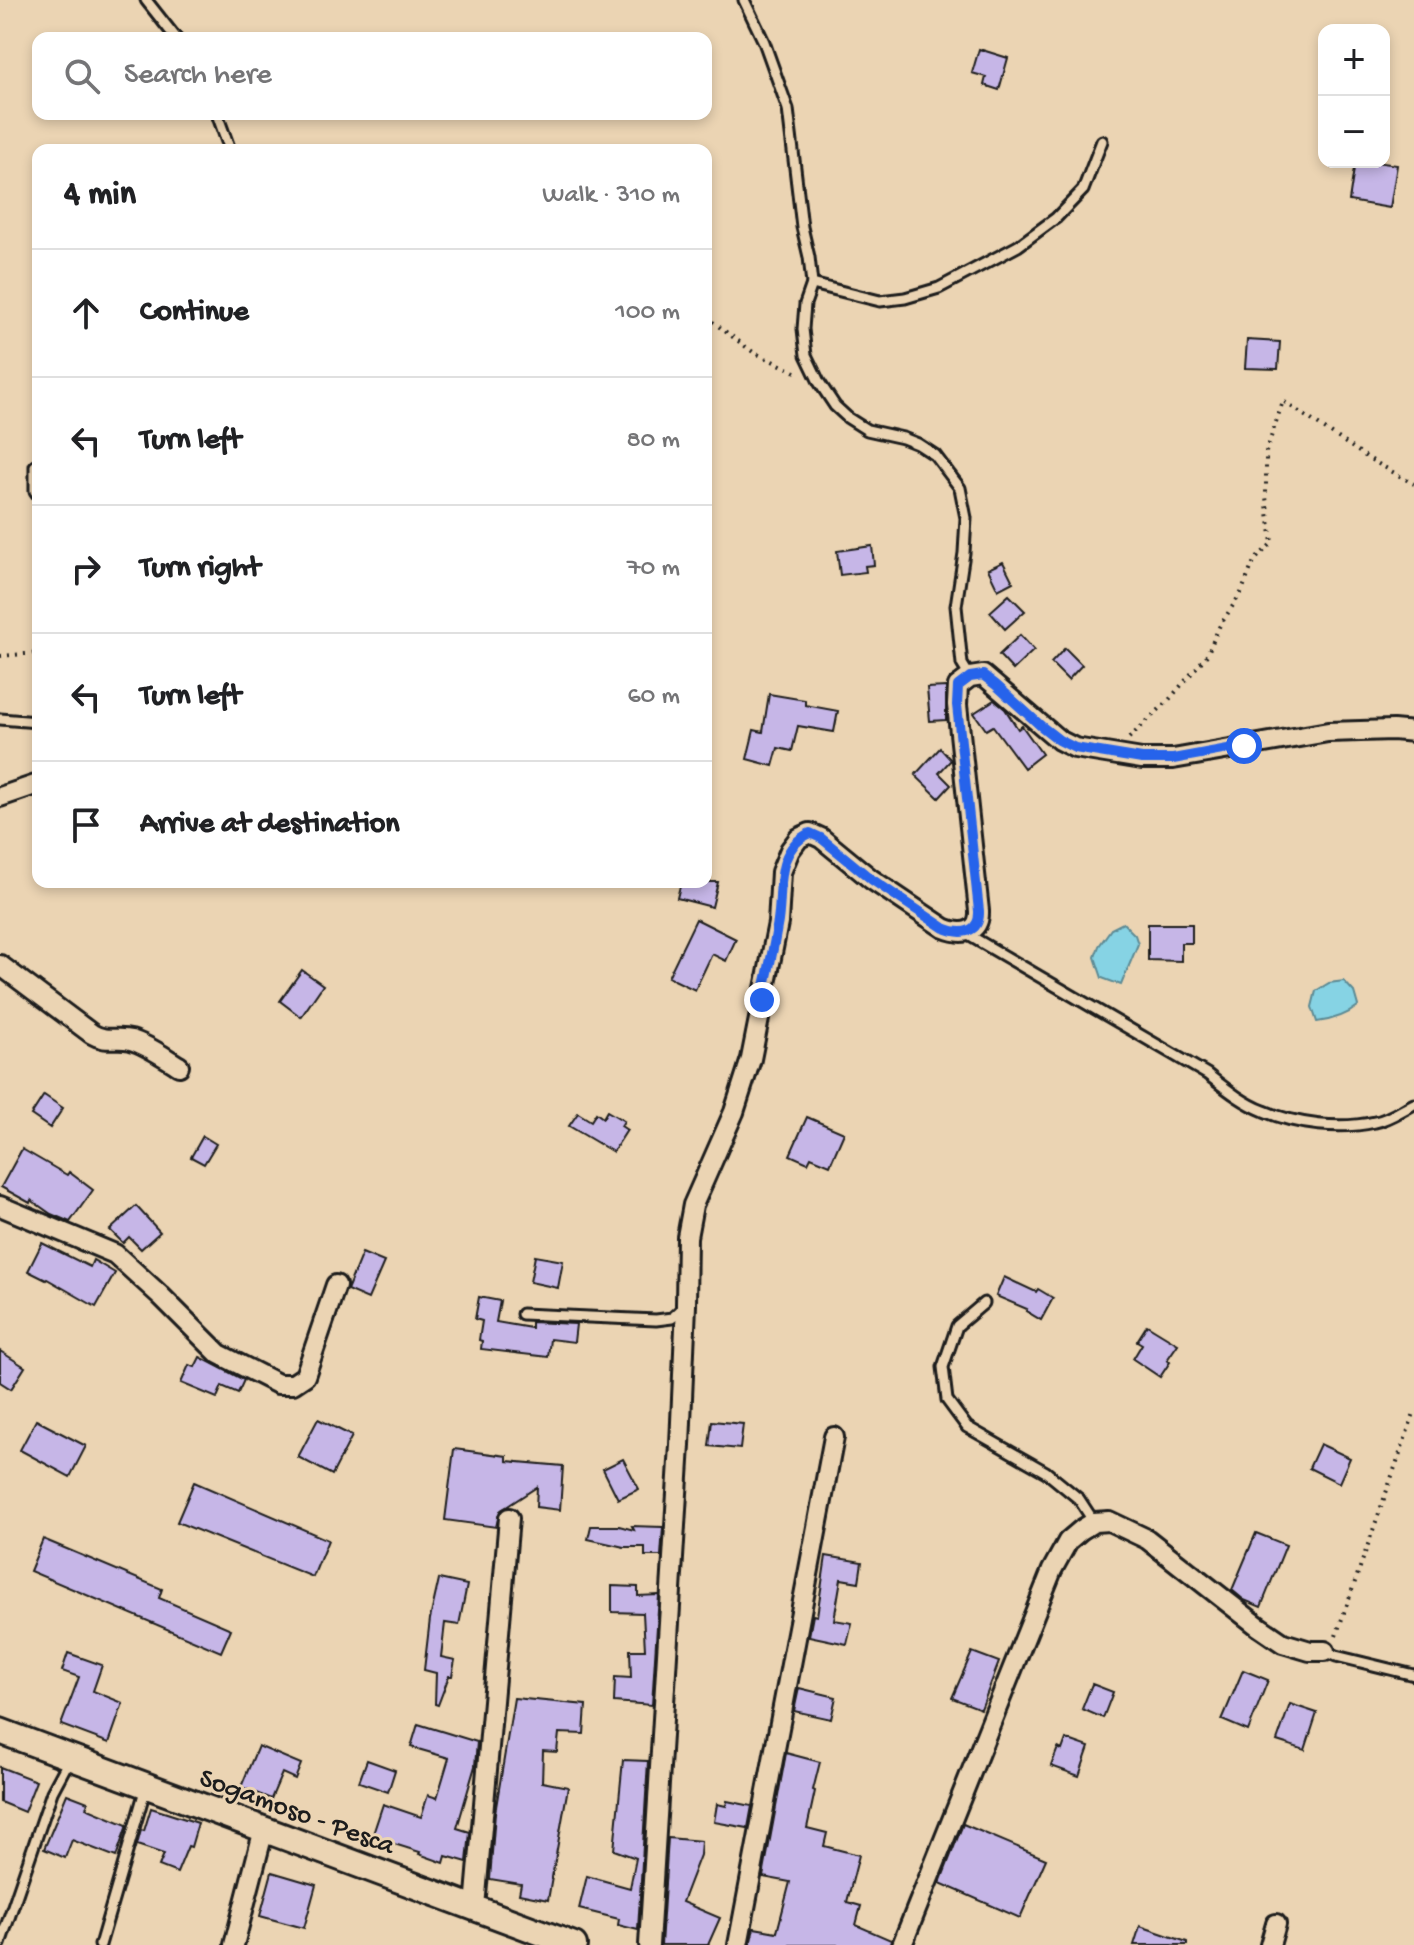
<!DOCTYPE html>
<meta charset="utf-8">
<style>
:root{--surface:#fff;--page:#f6f6f6;--text:#202124;--muted:#757577;--line:#e0e0e0}
body{margin:0;font-family:"Gochi Hand",sans-serif;background:var(--page);color:var(--text)}
.controls{position:absolute;right:24px;top:24px;display:grid;overflow:hidden;border-radius:16px;box-shadow:0 4px 12px #0003}
.controls button{width:72px;height:72px;display:grid;place-items:center;padding:0;border:0;border-bottom:2px solid var(--line);background:var(--surface);color:var(--text);font:40px sans-serif}
.stop{position:absolute;width:24px;height:24px;margin:-18px;border:6px solid #2563eb;border-radius:50%;background:#fff}
.stop.end{background:#2563eb;border-color:#fff;box-shadow:0 2px 8px #0008}
.list{margin:0;padding:0;list-style:none}
h2{display:flex;justify-content:space-between;align-items:center;height:104px;margin:0;padding:0 32px;font-size:34px}
h2 small{font-size:26px;font-weight:400;color:var(--muted)}
.list li{display:grid;grid-template-columns:52px 1fr auto;gap:24px;align-items:center;box-sizing:border-box;height:128px;padding:0 32px;border-top:2px solid var(--line)}
.list b{display:block;font-size:30px;white-space:nowrap}
.list em{font-size:26px;font-style:normal;color:var(--muted)}
.icon{flex:none;width:44px;height:44px;fill:none;stroke:currentColor;stroke-width:2;stroke-linecap:round;stroke-linejoin:round}
.map{position:relative;flex:none;width:1414px;height:1945px;overflow:hidden}
.search{position:absolute;background:var(--surface);box-shadow:0 4px 12px #0003;left:32px;top:32px;width:680px;height:88px;display:flex;align-items:center;gap:20px;box-sizing:border-box;padding:0 28px;border-radius:16px;color:var(--muted);font-size:30px}
.panel{position:absolute;background:var(--surface);box-shadow:0 4px 12px #0003;left:32px;top:144px;width:680px;height:744px;border-radius:16px}
.map>svg:first-child{display:block}
.water{fill:#86d3e4;stroke:#5c8a94;stroke-width:2}
.building{fill:#c6b6e7;stroke:#1c1c1c;stroke-width:2}
.lines{fill:none;stroke-linecap:round;stroke-linejoin:round}
.lane-casing{stroke:#1c1c1c;stroke-width:15}
.street-casing{stroke:#1c1c1c;stroke-width:24}
.secondary-casing{stroke:#1c1c1c;stroke-width:30}
.path{stroke:#1c1c1c;stroke-width:4;stroke-dasharray:2 6;stroke-linecap:butt}
.lane{stroke:#ebd4b3;stroke-width:9}
.street{stroke:#ebd4b3;stroke-width:18}
.secondary{stroke:#ebd4b3;stroke-width:24}
.route{stroke:#2563eb;stroke-width:10}
.labels{text-anchor:middle;stroke-width:6;stroke-linejoin:round;paint-order:stroke}
.street-label{font-size:28px;fill:#1c1c1c;stroke:#ebd4b3}
</style>
<div class="map">
<svg width="1414" height="1945" viewBox="0 0 1414 1945">
<rect width="100%" height="100%" fill="#ebd4b3"/>
<filter id="ink" filterUnits="userSpaceOnUse"><feTurbulence type="fractalNoise" baseFrequency=".0125" numOctaves="2"/><feDisplacementMap in="SourceGraphic" scale="16" xChannelSelector="R" yChannelSelector="G"/><feConvolveMatrix kernelMatrix="1 2 1 2 8 2 1 2 1" color-interpolation-filters="sRGB"/></filter>
<g filter="url(#ink)">
<!-- water -->
<g class="water">
<path d="M 1123,923 L 1135,935 L 1138,944 L 1121,985 L 1102,978 L 1095,957 L 1099,946 L 1111,929 Z"/>
<path d="M 1344,981 L 1354,992 L 1358,1006 C 1346,1016 1332,1020 1317,1022 L 1312,1007 L 1316,991 L 1329,983 Z"/>
</g>
<!-- building -->
<g class="building">
<path d="M 979,49 L 1008,58 L 999,90 L 984,85 L 986,77 L 972,73 Z"/>
<path d="M 1355,162 L 1376,162 L 1397,165 L 1390,208 L 1349,201 Z"/>
<path d="M 1247,340 L 1280,342 L 1278,369 L 1245,368 Z"/>
<path d="M 872,546 L 874,565 L 865,566 L 866,572 L 840,575 L 837,551 Z"/>
<path d="M 1003,562 L 1013,582 L 998,590 L 988,569 Z"/>
<path d="M 1009,595 L 1025,611 L 1005,629 L 990,612 Z"/>
<path d="M 1020,635 L 1034,650 L 1013,670 L 999,655 Z"/>
<path d="M 1065,648 L 1082,665 L 1068,680 L 1051,663 Z"/>
<path d="M 946,687 L 946,720 L 930,721 L 927,688 Z"/>
<path d="M 769,694 L 805,700 L 805,705 L 838,711 L 834,732 L 798,726 L 792,751 L 778,748 L 773,766 L 747,759 L 754,730 L 763,732 Z"/>
<path d="M 994,700 L 1005,709 L 1018,729 L 1022,726 L 1042,754 L 1024,768 L 993,726 L 986,730 L 974,713 Z"/>
<path d="M 940,748 L 951,760 L 939,773 L 951,785 L 939,798 L 915,775 Z"/>
<path d="M 681,882 L 718,882 L 712,907 L 677,898 Z"/>
<path d="M 696,919 L 736,939 L 726,961 L 712,954 L 695,990 L 668,977 Z"/>
<path d="M 1148,924 L 1192,924 L 1192,943 L 1181,943 L 1181,961 L 1148,960 Z"/>
<path d="M 302,970 L 323,985 L 301,1017 L 280,1001 Z"/>
<path d="M 44,1095 L 63,1108 L 50,1128 L 31,1115 Z"/>
<path d="M 607,1111 L 624,1121 L 621,1126 L 627,1130 L 613,1152 L 569,1126 L 578,1113 L 591,1121 L 596,1113 L 603,1118 Z"/>
<path d="M 807,1117 L 844,1133 L 830,1165 L 811,1157 L 808,1163 L 790,1155 Z"/>
<path d="M 203,1136 L 216,1144 L 204,1164 L 191,1157 Z"/>
<path d="M 22,1149 L 67,1175 L 69,1172 L 93,1190 L 70,1222 L 51,1214 L 31,1200 L 30,1203 L 1,1187 Z"/>
<path d="M 136,1206 L 160,1232 L 141,1249 L 129,1237 L 123,1243 L 110,1230 Z"/>
<path d="M 42,1243 L 90,1267 L 93,1260 L 115,1273 L 96,1307 L 47,1279 L 46,1280 L 28,1271 Z"/>
<path d="M 362,1253 L 384,1262 L 368,1299 L 347,1290 Z"/>
<path d="M 535,1256 L 563,1261 L 558,1288 L 530,1282 Z"/>
<path d="M 1004,1277 L 1036,1292 L 1038,1289 L 1053,1298 L 1041,1320 L 1026,1311 L 1027,1309 L 996,1296 Z"/>
<path d="M 479,1297 L 500,1301 L 496,1322 L 531,1328 L 531,1322 L 576,1324 L 574,1342 L 550,1339 L 548,1357 L 481,1349 L 482,1341 L 479,1340 L 482,1321 L 475,1319 Z"/>
<path d="M 1147,1325 L 1178,1344 L 1167,1360 L 1170,1362 L 1160,1377 L 1133,1359 L 1142,1344 L 1137,1341 Z"/>
<path d="M 0,1351 L 25,1367 L 11,1389 L 0,1382 Z"/>
<path d="M 200,1357 L 244,1380 L 238,1393 L 222,1386 L 217,1398 L 181,1383 L 189,1365 L 195,1367 Z"/>
<path d="M 318,1419 L 352,1436 L 332,1475 L 298,1457 Z"/>
<path d="M 36,1420 L 86,1446 L 70,1477 L 20,1450 Z"/>
<path d="M 712,1421 L 743,1424 L 740,1449 L 709,1446 Z"/>
<path d="M 1320,1444 L 1350,1458 L 1339,1483 L 1309,1468 Z"/>
<path d="M 454,1449 L 507,1456 L 507,1461 L 563,1466 L 560,1510 L 536,1507 L 537,1487 L 500,1511 L 496,1527 L 445,1520 Z"/>
<path d="M 623,1459 L 639,1489 L 618,1499 L 603,1469 Z"/>
<path d="M 194,1482 L 328,1540 L 313,1577 L 177,1522 Z"/>
<path d="M 591,1526 L 619,1526 L 634,1530 L 632,1526 L 663,1527 L 661,1556 L 645,1556 L 645,1547 L 624,1547 L 588,1539 Z"/>
<path d="M 1256,1533 L 1286,1545 L 1261,1607 L 1244,1600 L 1232,1590 Z"/>
<path d="M 43,1539 L 162,1589 L 159,1598 L 231,1629 L 221,1652 L 30,1571 Z"/>
<path d="M 826,1556 L 862,1562 L 859,1582 L 841,1579 L 834,1620 L 852,1623 L 847,1644 L 809,1636 L 813,1615 L 817,1616 Z"/>
<path d="M 439,1579 L 467,1585 L 459,1625 L 445,1623 L 441,1657 L 455,1660 L 452,1676 L 449,1676 L 438,1705 L 435,1704 L 436,1673 L 424,1670 L 430,1619 Z"/>
<path d="M 612,1586 L 638,1587 L 638,1596 L 659,1595 L 652,1705 L 614,1702 L 615,1677 L 631,1678 L 630,1650 L 645,1650 L 643,1613 L 612,1612 Z"/>
<path d="M 972,1652 L 999,1662 L 981,1709 L 952,1698 Z"/>
<path d="M 68,1653 L 102,1665 L 93,1691 L 123,1703 L 109,1743 L 61,1725 L 79,1677 L 62,1671 Z"/>
<path d="M 1243,1670 L 1268,1680 L 1248,1731 L 1222,1720 Z"/>
<path d="M 1092,1684 L 1113,1692 L 1103,1718 L 1082,1709 Z"/>
<path d="M 799,1688 L 836,1697 L 831,1719 L 794,1711 Z"/>
<path d="M 514,1698 L 586,1705 L 584,1734 L 559,1733 L 557,1752 L 543,1751 L 542,1782 L 568,1787 L 548,1900 L 519,1894 L 521,1884 L 490,1879 L 495,1813 Z"/>
<path d="M 1290,1704 L 1317,1713 L 1305,1750 L 1277,1741 Z"/>
<path d="M 418,1724 L 477,1742 L 475,1766 L 457,1828 L 470,1832 L 467,1862 L 446,1856 L 444,1863 L 419,1854 L 420,1852 L 372,1837 L 383,1804 L 421,1817 L 428,1795 L 437,1798 L 449,1758 L 411,1747 Z"/>
<path d="M 1066,1739 L 1089,1747 L 1079,1776 L 1051,1766 L 1058,1748 L 1062,1750 Z"/>
<path d="M 258,1746 L 301,1764 L 295,1779 L 282,1773 L 271,1799 L 241,1787 Z"/>
<path d="M 786,1753 L 820,1762 L 813,1790 L 815,1791 L 807,1828 L 827,1833 L 824,1846 L 859,1855 L 847,1902 L 861,1906 L 856,1925 L 891,1940 L 890,1945 L 750,1945 L 754,1928 L 777,1932 L 790,1882 L 763,1877 Z"/>
<path d="M 367,1760 L 395,1770 L 388,1792 L 359,1782 Z"/>
<path d="M 623,1760 L 648,1761 L 638,1930 L 618,1925 L 619,1919 L 579,1909 L 587,1876 L 630,1888 L 636,1858 L 614,1850 Z"/>
<path d="M 0,1767 L 36,1781 L 24,1812 L 0,1802 Z"/>
<path d="M 67,1794 L 88,1802 L 86,1808 L 127,1825 L 116,1857 L 72,1840 L 65,1858 L 44,1849 Z"/>
<path d="M 727,1801 L 752,1806 L 748,1828 L 714,1822 L 717,1804 L 726,1806 Z"/>
<path d="M 151,1808 L 198,1823 L 191,1847 L 188,1846 L 177,1873 L 159,1866 L 164,1854 L 137,1845 L 141,1830 L 144,1831 Z"/>
<path d="M 963,1824 L 1046,1859 L 1020,1918 L 940,1883 Z"/>
<path d="M 668,1838 L 701,1841 L 700,1855 L 682,1902 L 720,1918 L 708,1945 L 661,1945 Z"/>
<path d="M 272,1872 L 316,1885 L 304,1928 L 260,1916 Z"/>
<path d="M 1140,1926 L 1187,1942 L 1187,1945 L 1134,1945 Z"/>
</g>
<g class="lines">
<!-- lane casing -->
<g class="lane-casing">
<g id="lane">
<path d="M 146,0 L 176,38"/>
<path d="M 744,0 L 764,42 L 788,109 L 802,227 L 809,257 L 812,284 L 805,304 L 803,329 L 806,355 L 819,382 L 835,406 L 848,418 L 867,430 L 903,438 L 918,444 L 935,455 L 960,488 L 966,518 L 964,553 L 956,606 L 962,664 L 970,677"/>
<path d="M 217,114 L 230,150"/>
<path d="M 812,284 L 880,301 L 905,298 L 939,288 L 1018,246 L 1056,218 L 1083,190 L 1102,141"/>
<path d="M 38,464 L 35,466 L 35,491 L 38,495"/>
<path d="M 0,719 L 38,722"/>
<path d="M 965,933 L 1207,1074 C 1225,1088 1243,1103 1264,1111 C 1297,1125 1340,1130 1375,1122 C 1388,1120 1402,1110 1414,1104"/>
<path d="M 984,1303 L 957,1326 L 943,1367 L 947,1400 L 967,1427 L 1046,1472 L 1079,1499 L 1094,1522"/>
<path d="M 522,1314 L 656,1320 L 672,1318 L 684,1307"/>
<path d="M 1325,1651 L 1336,1656 L 1414,1675"/>
<path d="M 0,1944 L 52,1792 L 69,1760"/>
<path d="M 100,1945 L 146,1787"/>
</g>
</g>
<!-- street casing -->
<g class="street-casing">
<g id="street">
<path d="M 0,797 L 38,784"/>
<path d="M 0,965 L 92,1034 C 107,1043 116,1036 131,1040 C 148,1045 164,1057 179,1066"/>
<path d="M 0,1206 L 115,1254 L 160,1295 L 219,1354 L 278,1384 L 293,1384 L 305,1376 L 336,1285"/>
<path d="M 475,1907 L 509,1518"/>
<path d="M 234,1945 L 264,1829"/>
<path d="M 649,1945 L 680,1445 L 686,1305 L 687,1237 L 693,1205 L 734,1112 L 751,1059 L 778,923 L 781,872 L 790,850 L 799,838 L 810,833 L 821,838 L 871,879 L 944,928 C 961,935 980,934 979,911 L 957,705 L 958,686 L 970,677 L 983,675 L 1059,740 L 1075,748 L 1142,759 L 1173,759 L 1328,732 L 1393,730 L 1414,732"/>
<path d="M 738,1945 L 834,1437"/>
<path d="M 902,1945 L 1052,1570 L 1068,1541 L 1081,1530 L 1094,1522 L 1109,1521 L 1147,1539 L 1258,1626 L 1283,1643 L 1310,1651 L 1325,1651"/>
<path d="M 1270,1945 L 1276,1924"/>
</g>
</g>
<!-- secondary casing -->
<g class="secondary-casing">
<path id="secondary" d="M 0,1731 L 574,1945"/>
</g>
<!-- path -->
<g class="path">
<path d="M 706,317 L 753,352 L 798,373"/>
<path d="M 0,656 L 38,653"/>
<path d="M 1129,738 L 1168,701 L 1207,655 L 1219,627 L 1241,593 L 1254,561 L 1272,543 L 1266,497 L 1266,452 L 1283,401 L 1368,458 L 1414,484"/>
<path d="M 1336,1636 L 1414,1413"/>
</g>
<!-- lane -->
<use href="#lane" class="lane"/>
<!-- street -->
<use href="#street" class="street"/>
<!-- secondary -->
<use href="#secondary" class="secondary"/>
</g>
</g>
<g class="lines" filter="url(#ink)">
<!-- route -->
<path class="route" d="M 762,1000 C 767,976 773,952 777,927 C 784,894 772,851 810,833 L 821,838 L 871,879 L 944,928 C 961,935 980,934 979,911 L 957,705 L 958,686 L 970,677 L 983,675 L 996,685 L 1041,726 L 1059,740 L 1075,748 L 1142,759 L 1173,759 L 1244,746"/>
</g>
<g class="labels">
<!-- street labels -->
<g class="street-label">
<text transform="translate(298 1809) rotate(20)" y="10">Sogamoso - Pesca</text>
</g>
</g>
</svg>
<div class="controls">
<button>+</button>
<button>−</button>
</div>
<div class="stop" style="left:1244px;top:746px"></div>
<div class="stop end" style="left:762px;top:1000px"></div>
<div class="search"><svg class="icon" aria-label="search" viewBox="0 0 24 24"><circle cx="10" cy="10" r="6"/><path d="M15 15l6 6"/></svg>Search here</div>
<section class="panel">
<h2>4 min<small>Walk · 310 m</small></h2>
<ul class="list">
<li><svg class="icon" aria-label="ahead" viewBox="0 0 24 24"><path d="M12 20V5M6 11l6-6 6 6"/></svg><div><b>Continue</b></div><em>100 m</em></li>
<li><svg class="icon" aria-label="left" viewBox="0 0 24 24"><path d="M17 20v-9H6M10 6l-5 5 5 5"/></svg><div><b>Turn left</b></div><em>80 m</em></li>
<li><svg class="icon" aria-label="right" viewBox="0 0 24 24"><path d="M7 20v-9h11M14 6l5 5-5 5"/></svg><div><b>Turn right</b></div><em>70 m</em></li>
<li><svg class="icon" aria-label="left" viewBox="0 0 24 24"><path d="M17 20v-9H6M10 6l-5 5 5 5"/></svg><div><b>Turn left</b></div><em>60 m</em></li>
<li><svg class="icon" aria-label="arrive" viewBox="0 0 24 24"><path d="M6 21V4h12l-3 4 3 4H6"/></svg><div><b>Arrive at destination</b></div></li>
</ul>
</section>
</div>
